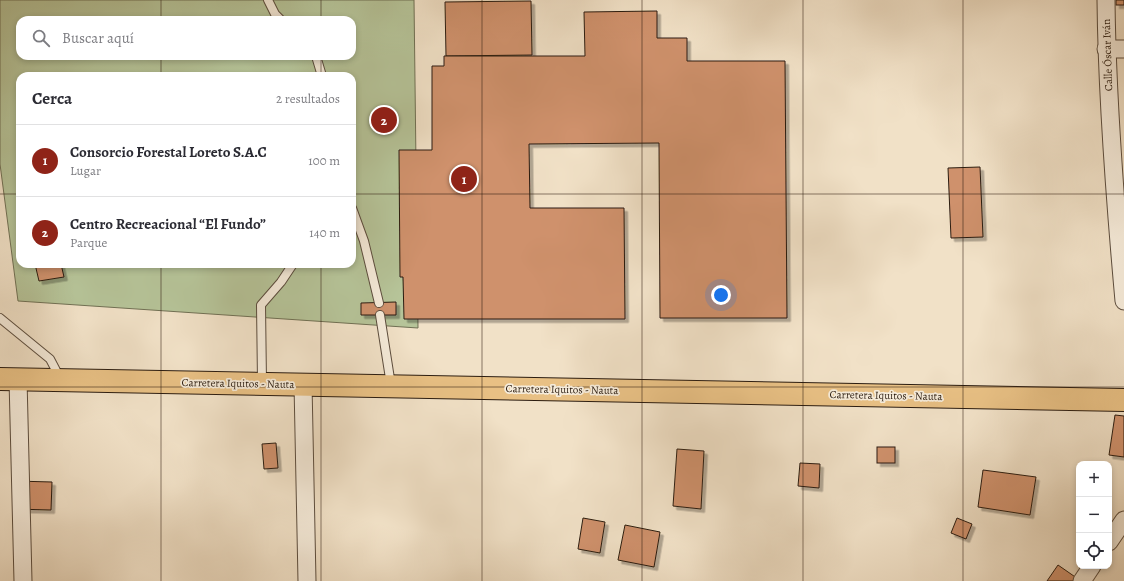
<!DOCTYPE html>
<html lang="es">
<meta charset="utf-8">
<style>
:root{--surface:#fff;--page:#f7f7f7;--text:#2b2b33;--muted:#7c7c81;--line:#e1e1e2;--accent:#8f2418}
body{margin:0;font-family:Alegreya,serif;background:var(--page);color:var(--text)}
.controls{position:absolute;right:12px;bottom:12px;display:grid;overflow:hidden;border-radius:8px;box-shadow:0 2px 6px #0003}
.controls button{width:36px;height:36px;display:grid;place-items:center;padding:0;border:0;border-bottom:1px solid var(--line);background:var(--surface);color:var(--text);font:20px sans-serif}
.you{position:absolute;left:721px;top:295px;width:14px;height:14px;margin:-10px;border:3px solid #fff;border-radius:50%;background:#1a73e8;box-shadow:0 0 0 6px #1a73e833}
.badge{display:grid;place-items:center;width:26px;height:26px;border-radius:50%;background:var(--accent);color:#fff;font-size:13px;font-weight:700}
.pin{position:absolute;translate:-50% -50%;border:2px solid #fff;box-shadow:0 1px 4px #0006}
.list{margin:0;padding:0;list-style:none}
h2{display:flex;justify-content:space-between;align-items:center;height:52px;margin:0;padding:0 16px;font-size:17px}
h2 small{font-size:13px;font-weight:400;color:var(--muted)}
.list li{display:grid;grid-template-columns:26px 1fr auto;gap:12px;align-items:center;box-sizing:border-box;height:72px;padding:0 16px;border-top:1px solid var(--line)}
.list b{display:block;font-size:15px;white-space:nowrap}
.list p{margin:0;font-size:13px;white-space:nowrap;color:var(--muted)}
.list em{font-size:13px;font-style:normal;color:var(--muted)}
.icon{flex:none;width:22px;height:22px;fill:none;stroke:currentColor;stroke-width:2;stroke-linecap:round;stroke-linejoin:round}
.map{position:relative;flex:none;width:1124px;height:581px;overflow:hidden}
.search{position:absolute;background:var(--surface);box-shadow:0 2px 6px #0003;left:16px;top:16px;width:340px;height:44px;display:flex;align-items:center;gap:10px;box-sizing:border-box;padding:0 14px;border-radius:12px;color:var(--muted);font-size:15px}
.panel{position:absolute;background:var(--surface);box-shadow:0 2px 6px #0003;left:16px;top:72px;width:340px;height:196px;border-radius:12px}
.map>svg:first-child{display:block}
.green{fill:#b6c499;stroke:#707054;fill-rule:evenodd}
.building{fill:#cf916c;stroke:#2b1c10;filter:url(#shadow)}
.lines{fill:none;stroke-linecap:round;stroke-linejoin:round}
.service-casing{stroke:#5c4d3e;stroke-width:10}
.minor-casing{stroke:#5c4d3e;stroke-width:19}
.primary-casing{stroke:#2b1c10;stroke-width:24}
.service{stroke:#f6ecdb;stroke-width:8}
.minor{stroke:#f6ecdb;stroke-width:17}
.primary{stroke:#e8c084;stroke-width:22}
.grid{fill:none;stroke:#2b1c10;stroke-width:1;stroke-opacity:0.55}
.labels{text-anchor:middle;stroke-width:3.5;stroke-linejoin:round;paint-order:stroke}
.street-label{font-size:11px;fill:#2b1c10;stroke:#f6ecdb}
</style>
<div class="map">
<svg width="1124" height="581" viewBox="0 0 1124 581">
<defs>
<filter id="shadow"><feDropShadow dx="3.5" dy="3.5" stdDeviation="0" flood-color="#0004"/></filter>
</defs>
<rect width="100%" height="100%" fill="#f1e1c7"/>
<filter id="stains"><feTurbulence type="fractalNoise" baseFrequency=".005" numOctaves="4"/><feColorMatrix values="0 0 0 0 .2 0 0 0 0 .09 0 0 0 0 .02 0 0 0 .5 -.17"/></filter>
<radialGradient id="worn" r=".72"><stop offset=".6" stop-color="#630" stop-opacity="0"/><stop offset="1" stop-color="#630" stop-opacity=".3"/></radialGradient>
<!-- green -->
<path class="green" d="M 0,0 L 414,0 L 418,328 L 18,301 L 0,164 ZM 20,20 L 352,20 L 352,56 L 20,56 ZM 20,76 L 352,76 L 352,264 L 20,264 Z"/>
<!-- building -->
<g class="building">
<rect x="1116" y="0" width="8" height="5"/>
<path d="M 531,1 L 532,55 L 446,56 L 445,2 Z"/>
<path d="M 657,11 L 657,38 L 687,38 L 687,61 L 785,61 L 787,318 L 660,318 L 659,143 L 529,144 L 530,208 L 624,208 L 625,319 L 404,319 L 403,277 L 400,277 L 399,150 L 432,150 L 432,66 L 444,66 L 444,56 L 585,56 L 584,12 Z"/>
<path d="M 980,167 L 983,237 L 951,238 L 948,168 Z"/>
<path d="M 35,264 L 61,264 L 64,277 L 39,281 Z"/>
<path d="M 396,302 L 396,315 L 361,315 L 361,303 Z"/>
<path d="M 1115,415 L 1124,416 L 1124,457 L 1109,455 Z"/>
<path d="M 276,443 L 278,468 L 264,469 L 262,444 Z"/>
<rect x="877" y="447" width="18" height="16"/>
<path d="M 677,449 L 704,451 L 701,509 L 673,506 Z"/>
<path d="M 800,463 L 820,464 L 819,488 L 798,486 Z"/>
<path d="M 983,470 L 1036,477 L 1030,515 L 978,507 Z"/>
<path d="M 15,481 L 52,482 L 51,510 L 14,509 Z"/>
<path d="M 583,518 L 605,522 L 600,553 L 578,549 Z"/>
<path d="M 957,518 L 972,524 L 966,539 L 951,533 Z"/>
<path d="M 625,525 L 660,532 L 654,567 L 618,560 Z"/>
<path d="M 1058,565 L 1081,581 L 1047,581 Z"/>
</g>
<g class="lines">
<!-- service casing -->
<g class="service-casing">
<g id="service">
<path d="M 268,0 L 275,14 L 281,20"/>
<path d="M 316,56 L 322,76"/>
<path d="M 352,208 L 364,241 L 379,303"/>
<path d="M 380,315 L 391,385"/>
<path d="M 0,318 L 50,359 L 60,378"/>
<path d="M 262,382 L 261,305 L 281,282 L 293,264"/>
</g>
</g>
<!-- minor casing -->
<g class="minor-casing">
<g id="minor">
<path d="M 1106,0 C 1107,100 1115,201 1124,301"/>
<path d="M 1106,49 L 1124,49"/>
<path d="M 18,379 L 23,581"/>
<path d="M 303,384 L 307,581"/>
<path d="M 1109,542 L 1124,520"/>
<path d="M 1082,581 L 1092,566"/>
</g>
</g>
<!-- primary casing -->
<g class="primary-casing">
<path id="primary" d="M 0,379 L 1124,400"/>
</g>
<!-- service -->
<use href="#service" class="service"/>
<!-- minor -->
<use href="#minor" class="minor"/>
<!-- primary -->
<use href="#primary" class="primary"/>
</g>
<!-- grid -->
<path class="grid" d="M 161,0 L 161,20M 321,0 L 321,20M 482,0 L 482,581M 642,0 L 642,581M 803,0 L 803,581M 963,0 L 963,581M 161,56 L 161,76M 321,56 L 321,76M 0,194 L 20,194M 352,194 L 1124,194M 161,264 L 161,581M 321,264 L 321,581M 0,387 L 1124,387"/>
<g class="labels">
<!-- street labels -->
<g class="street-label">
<text transform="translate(1107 55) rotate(-92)" y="4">Calle Óscar Iván</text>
<text transform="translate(238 383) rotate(1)" y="4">Carretera Iquitos - Nauta</text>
<text transform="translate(562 389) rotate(1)" y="4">Carretera Iquitos - Nauta</text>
<text transform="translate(886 395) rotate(1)" y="4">Carretera Iquitos - Nauta</text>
</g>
</g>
<rect width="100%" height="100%" filter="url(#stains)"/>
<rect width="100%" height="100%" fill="url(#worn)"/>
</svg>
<div class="controls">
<button>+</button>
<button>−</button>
<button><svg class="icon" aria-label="locate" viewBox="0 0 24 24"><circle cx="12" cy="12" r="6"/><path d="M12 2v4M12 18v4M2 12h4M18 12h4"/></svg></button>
</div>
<div class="you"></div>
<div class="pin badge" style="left:464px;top:179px">1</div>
<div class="pin badge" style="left:384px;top:120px">2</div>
<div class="search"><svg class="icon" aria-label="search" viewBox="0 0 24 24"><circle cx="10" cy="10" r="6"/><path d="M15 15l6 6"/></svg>Buscar aquí</div>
<section class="panel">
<h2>Cerca<small>2 resultados</small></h2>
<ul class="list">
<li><span class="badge">1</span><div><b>Consorcio Forestal Loreto S.A.C</b><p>Lugar</p></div><em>100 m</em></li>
<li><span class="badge">2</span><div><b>Centro Recreacional “El Fundo”</b><p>Parque</p></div><em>140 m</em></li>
</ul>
</section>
</div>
